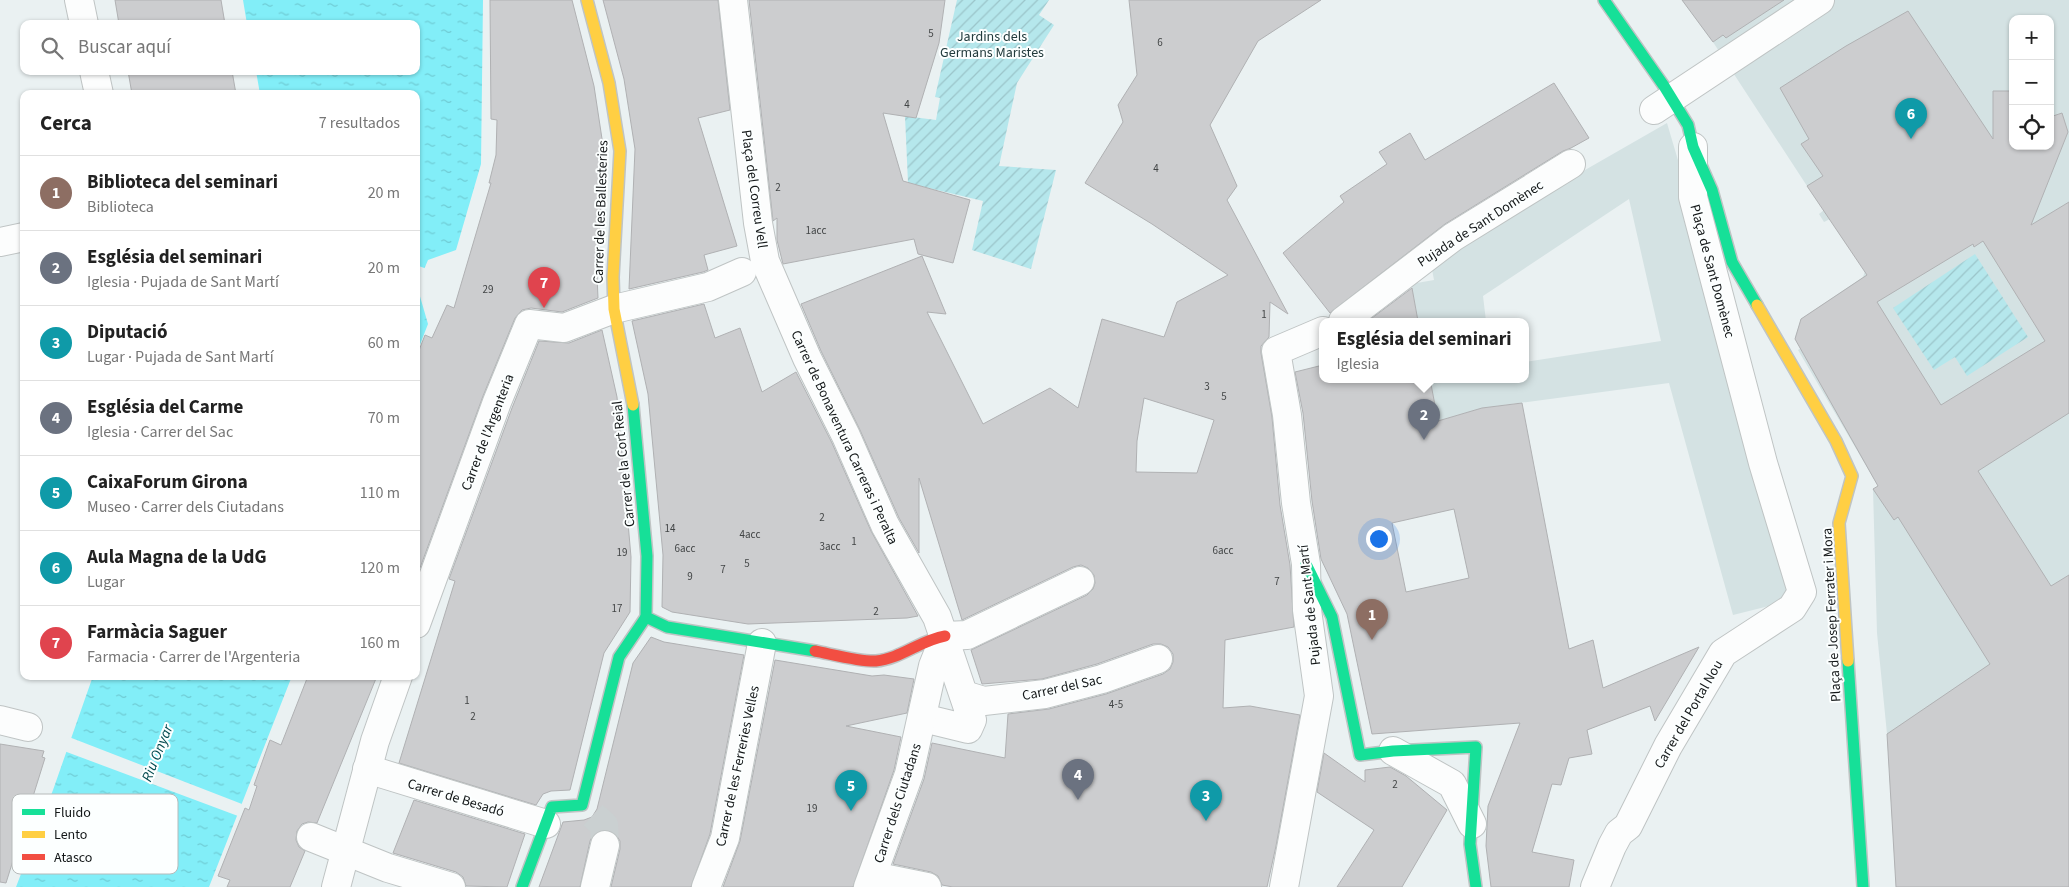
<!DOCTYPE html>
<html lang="es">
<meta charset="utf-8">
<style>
:root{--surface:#fff;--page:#f2f2f2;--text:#222;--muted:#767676;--line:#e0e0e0;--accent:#5f6465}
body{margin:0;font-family:"Source Sans 3",sans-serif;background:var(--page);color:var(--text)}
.controls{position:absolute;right:15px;top:15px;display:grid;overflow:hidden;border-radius:10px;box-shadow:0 1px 4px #0004}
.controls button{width:45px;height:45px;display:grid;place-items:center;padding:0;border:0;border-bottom:1px solid var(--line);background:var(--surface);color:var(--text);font:25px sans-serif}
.you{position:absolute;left:1378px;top:538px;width:18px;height:18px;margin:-12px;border:4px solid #fff;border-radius:50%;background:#1a73e8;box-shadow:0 0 0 8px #1a73e833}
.badge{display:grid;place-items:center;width:32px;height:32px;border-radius:50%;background:var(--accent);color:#fff;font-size:16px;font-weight:700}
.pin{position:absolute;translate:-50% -41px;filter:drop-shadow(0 1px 2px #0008)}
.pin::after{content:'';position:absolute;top:26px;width:18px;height:15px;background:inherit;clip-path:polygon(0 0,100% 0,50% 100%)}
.popup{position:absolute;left:1319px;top:318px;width:210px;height:65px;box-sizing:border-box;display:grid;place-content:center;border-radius:10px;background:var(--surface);filter:drop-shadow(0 1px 4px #0005);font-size:16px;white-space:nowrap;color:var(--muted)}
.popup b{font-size:19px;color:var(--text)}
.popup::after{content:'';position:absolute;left:50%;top:100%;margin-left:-10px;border:10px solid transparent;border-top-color:var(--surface)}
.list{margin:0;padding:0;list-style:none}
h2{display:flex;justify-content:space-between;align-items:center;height:65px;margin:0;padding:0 20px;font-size:21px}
h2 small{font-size:16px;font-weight:400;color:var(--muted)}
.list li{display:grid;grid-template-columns:32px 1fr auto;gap:15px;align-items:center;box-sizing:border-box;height:75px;padding:0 20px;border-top:1px solid var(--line)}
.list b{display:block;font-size:19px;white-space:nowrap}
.list p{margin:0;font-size:16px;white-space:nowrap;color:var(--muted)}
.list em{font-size:16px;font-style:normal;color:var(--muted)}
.icon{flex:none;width:28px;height:28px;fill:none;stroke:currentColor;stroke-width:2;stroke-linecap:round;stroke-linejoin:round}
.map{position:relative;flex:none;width:2069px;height:887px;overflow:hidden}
.search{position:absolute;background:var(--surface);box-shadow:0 1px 4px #0004;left:20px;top:20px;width:400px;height:55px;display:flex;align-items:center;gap:12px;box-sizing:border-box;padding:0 18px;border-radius:10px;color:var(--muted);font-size:19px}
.panel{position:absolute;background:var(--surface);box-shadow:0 1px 4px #0004;left:20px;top:90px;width:400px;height:590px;border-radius:10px}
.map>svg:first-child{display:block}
.built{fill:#d4e2e3;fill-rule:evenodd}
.garden{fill:url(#garden-furrows)}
.water{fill:url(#water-ripples)}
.pier{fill:#eaf1f2}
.building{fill:#cccdcf;stroke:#b0b1b3;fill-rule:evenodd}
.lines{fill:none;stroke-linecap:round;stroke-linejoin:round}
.street-tunnel{stroke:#cad0d1;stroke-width:28;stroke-dasharray:28 14;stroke-linecap:butt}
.street-casing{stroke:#bfc4c4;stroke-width:30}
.fast-casing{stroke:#bfc4c4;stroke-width:14}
.slow-casing{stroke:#bfc4c4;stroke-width:14}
.jam-casing{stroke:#bfc4c4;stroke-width:14}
.street{stroke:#fcfdfd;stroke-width:28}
.fast{stroke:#16e098;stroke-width:11}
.slow{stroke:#ffcf43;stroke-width:11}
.jam{stroke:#f24e42;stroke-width:11}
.labels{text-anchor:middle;stroke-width:4;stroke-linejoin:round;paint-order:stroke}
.number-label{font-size:11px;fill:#424546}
.park-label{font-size:14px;fill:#223b3d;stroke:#fcffff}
.street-label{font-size:14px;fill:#141819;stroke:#fcffff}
.water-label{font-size:15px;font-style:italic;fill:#044b50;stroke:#fcffff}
.key{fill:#fcffff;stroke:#b6baba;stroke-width:1}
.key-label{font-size:14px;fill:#141819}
</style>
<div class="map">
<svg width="2069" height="887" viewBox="0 0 2069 887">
<defs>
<pattern id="garden-furrows" width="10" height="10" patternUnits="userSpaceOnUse" patternTransform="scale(1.25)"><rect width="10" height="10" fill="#b5e7ec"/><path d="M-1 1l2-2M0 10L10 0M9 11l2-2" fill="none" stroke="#9bc5ca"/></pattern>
<pattern id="water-ripples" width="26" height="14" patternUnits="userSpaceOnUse" patternTransform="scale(1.25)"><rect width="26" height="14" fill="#82eef8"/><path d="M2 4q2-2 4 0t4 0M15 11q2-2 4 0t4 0" fill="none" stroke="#6fcbd4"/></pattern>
</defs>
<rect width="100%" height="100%" fill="#eaf1f2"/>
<!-- built -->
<g class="built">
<path d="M 1682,0 L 2069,0 L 2069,817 L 1971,887 L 1896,887 L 1887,734 L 1877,633 L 1873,489 L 1878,486 L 1798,350 L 1811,341 L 1795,337 L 1801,319 L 1863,277 L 1865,271 L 1830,219 L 1824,222 L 1819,214 L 1824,210 L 1807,186 L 1713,42 ZM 2013,19 L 2050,19 L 2050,146 L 2013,146 Z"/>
<path d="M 1667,123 L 1685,184 L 1789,591 L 1777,604 L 1733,615 L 1669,383 L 1482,408 L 1438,421 L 1430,379 L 1525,379 L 1525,362 L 1661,341 L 1629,199 L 1483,296 L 1486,321 L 1418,321 L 1411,284 L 1434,280 L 1431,264 L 1465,239 Z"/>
</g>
<!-- garden -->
<g class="garden">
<path d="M 957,0 L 1049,0 L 1039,15 L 1054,25 L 1017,83 L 999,166 L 1056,170 L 1031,269 L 972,250 L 983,201 L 908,183 L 905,116 L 936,120 L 940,98 L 935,97 Z"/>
<path d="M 1975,254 L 2028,337 L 1967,376 L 1955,357 L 1934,370 L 1893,308 Z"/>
</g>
<!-- water -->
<g class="water">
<path d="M 243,0 L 483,0 L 481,164 L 456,250 L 428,260 L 417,286 L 428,324 L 416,355 L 416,94 L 260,94 L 256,71 L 416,71 L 416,24 L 247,24 Z"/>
<path d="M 93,676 L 292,676 L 209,887 L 16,887 L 53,790 Z"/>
</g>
<!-- pier -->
<g class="pier">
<path d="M 416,265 L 427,269 L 419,286 L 420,289 L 416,288 Z"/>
<path d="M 69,737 L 242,804 L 240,811 L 238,816 L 64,751 Z"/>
</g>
<!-- building -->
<g class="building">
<path d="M 115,0 L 221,0 L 225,24 L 119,24 Z"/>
<path d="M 490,0 L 572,0 L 594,86 L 604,152 L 597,276 L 598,298 L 562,312 L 531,308 L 522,310 L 515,318 L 483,396 L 420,568 L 416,567 L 416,358 L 425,335 L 432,338 L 447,305 L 454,308 L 491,183 L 489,183 L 496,155 L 497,120 L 491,119 Z"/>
<path d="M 603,0 L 718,0 L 730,110 L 698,118 L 737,246 L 704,255 L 708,270 L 703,272 L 629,289 L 635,149 L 624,79 Z"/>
<path d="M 749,0 L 945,0 L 939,43 L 916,118 L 883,113 L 903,181 L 970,200 L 953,263 L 918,254 L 914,239 L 783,264 L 777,240 L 777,218 L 773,221 Z"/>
<path d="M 1129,0 L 1321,0 L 1258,41 L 1210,125 L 1237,186 L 1227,200 L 1288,314 L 1270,302 L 1269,337 L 1261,346 L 1261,353 L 1272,417 L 1280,505 L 1290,565 L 1294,627 L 1225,640 L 1223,708 L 1250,706 L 1300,715 L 1276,846 L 1267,887 L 953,887 L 942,885 L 938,876 L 931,872 L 893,864 L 924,779 L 932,743 L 1005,758 L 1008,714 L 1049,709 L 1106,694 L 1163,674 L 1170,669 L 1173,662 L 1173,654 L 1168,647 L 1161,644 L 1153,644 L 1097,664 L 1042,679 L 982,684 L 971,650 L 1087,595 L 1093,589 L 1095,583 L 1094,575 L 1088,568 L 1081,565 L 1073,567 L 962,620 L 919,478 L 919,553 L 899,518 L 860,430 L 821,351 L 801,304 L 922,256 L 946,314 L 927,312 L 983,424 L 1050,388 L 1078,408 L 1102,319 L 1164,337 L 1177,302 L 1228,275 L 1152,224 L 1085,183 L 1123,122 L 1118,105 L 1137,75 ZM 1144,398 L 1214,420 L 1197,473 L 1136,472 L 1137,441 Z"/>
<path d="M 1682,0 L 1784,0 L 1726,38 L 1723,35 L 1713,42 Z"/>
<path d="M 1908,11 L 1993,139 L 1993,91 L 2013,91 L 2013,146 L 2050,146 L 2050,111 L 2053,116 L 2062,113 L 2068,132 L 2031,225 L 2069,202 L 2069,413 L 1978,471 L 2051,586 L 2069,575 L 2069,887 L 1896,887 L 1887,734 L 1990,664 L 1898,517 L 1894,520 L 1873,489 L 1878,486 L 1795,339 L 1801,319 L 1867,275 L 1807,186 L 1823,176 L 1801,144 L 1809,139 L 1780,88 L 1846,46 ZM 1983,241 L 2045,341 L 1941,405 L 1877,302 L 1973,244 L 1974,247 Z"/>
<path d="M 128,71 L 232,71 L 236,94 L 132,94 Z"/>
<path d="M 1554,83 L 1589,138 L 1571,148 L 1563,151 L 1445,224 L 1330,313 L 1283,253 L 1344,202 L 1340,196 L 1387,164 L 1379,152 L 1410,133 L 1425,160 Z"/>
<path d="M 1412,288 L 1418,321 L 1368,321 Z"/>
<path d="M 704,304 L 715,338 L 740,328 L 762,392 L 796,372 L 832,443 L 871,531 L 918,616 L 907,618 L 748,624 L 672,612 L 662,607 L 663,555 L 648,394 L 632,321 Z"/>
<path d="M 602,330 L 617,397 L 631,557 L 630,612 L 604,653 L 570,790 L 551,791 L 543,794 L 536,805 L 399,763 L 455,581 L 449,579 L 512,408 L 539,341 L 569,343 Z"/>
<path d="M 1323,365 L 1323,379 L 1430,379 L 1438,421 L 1482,408 L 1522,403 L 1569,649 L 1593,640 L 1603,688 L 1699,647 L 1655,721 L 1650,706 L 1587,730 L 1592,754 L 1569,758 L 1561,785 L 1552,784 L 1532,852 L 1574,860 L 1569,887 L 1491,887 L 1486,846 L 1488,806 L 1520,723 L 1372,734 L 1347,614 L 1321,559 L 1312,501 L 1303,413 L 1295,372 ZM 1454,509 L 1469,578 L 1406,592 L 1392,523 Z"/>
<path d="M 651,637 L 664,642 L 744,655 L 710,834 L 691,887 L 611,887 L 620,849 L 620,841 L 615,833 L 608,830 L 600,830 L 593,835 L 590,841 L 580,887 L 539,887 L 563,822 L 584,820 L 592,817 L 597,809 L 633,663 Z"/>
<path d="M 775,660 L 872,676 L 884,675 L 914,679 L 907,713 L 846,726 L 901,737 L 894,770 L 853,887 L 723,887 L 740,841 Z"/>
<path d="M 308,676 L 377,676 L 317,823 L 308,822 L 302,824 L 297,831 L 296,840 L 299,847 L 305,851 L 290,887 L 227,887 L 230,880 L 218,876 L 245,808 L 249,810 L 257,786 L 254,785 L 270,740 L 281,745 Z"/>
<path d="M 0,744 L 44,751 L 42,757 L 45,758 L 6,883 L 0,882 Z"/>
<path d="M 1324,753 L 1365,782 L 1365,770 L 1390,767 L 1406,776 L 1447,810 L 1402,887 L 1337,887 L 1374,830 L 1317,792 Z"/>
<path d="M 414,800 L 525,834 L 507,887 L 466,886 L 463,877 L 456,872 L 393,853 Z"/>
</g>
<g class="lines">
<!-- street-tunnel -->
<path class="street-tunnel" d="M 593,815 L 604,825 L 605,845"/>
<!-- street casing -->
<g class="street-casing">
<g id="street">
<path d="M 79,0 L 84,24"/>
<path d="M 733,0 L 758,223 L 765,261 L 807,358 L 846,436 L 885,525 L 937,617 L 972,720 L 968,729 L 923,718"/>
<path d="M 94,71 L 99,94"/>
<path d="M 1654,110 L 1820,0"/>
<path d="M 0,242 L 24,237"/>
<path d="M 1343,321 L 1453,237 L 1571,164"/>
<path d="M 416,624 L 497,402 L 529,324 L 564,328 L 614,309 L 708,287 L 742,272"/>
<path d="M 945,636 L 967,635 L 1080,581"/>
<path d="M 964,695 L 984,701 L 1045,694 L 1102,679 L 1158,659"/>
<path d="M 0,720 L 28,727"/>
<path d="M 1393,751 L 1452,784 L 1472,824"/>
<path d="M 367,769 L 546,824"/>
<path d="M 311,837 L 388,868 L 451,887"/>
<path d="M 873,876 L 927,887"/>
<path d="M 336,887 L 375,741 L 398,676"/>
<path d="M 595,887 L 605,845"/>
<path d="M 706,887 L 725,838 L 762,643"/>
<path d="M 868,887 L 909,774 L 933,666 L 945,636"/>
<path d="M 1284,887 L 1319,696 L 1307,610 L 1306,564 L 1296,503 L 1287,415 L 1276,351 L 1323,331"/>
<path d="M 1595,887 L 1612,846 L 1619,833 L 1628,826 L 1668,746 L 1723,653 L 1792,608 L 1802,592 L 1763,463 L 1693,197 L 1693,147"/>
</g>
</g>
<!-- fast casing -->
<g class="fast-casing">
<g id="fast">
<path d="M 1604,0 L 1664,86 L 1688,125 L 1693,147 L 1712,190 L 1732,262 L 1757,305"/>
<path d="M 633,405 L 647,556 L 646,617 L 667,627 L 815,651"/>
<path d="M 1306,564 L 1332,617 L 1360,755 L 1393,751 L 1476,747 L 1470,844 L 1476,887"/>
<path d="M 1848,661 L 1863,887"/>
<path d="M 522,887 L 552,807 L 582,805 L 619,657 L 646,617"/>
</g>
</g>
<!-- slow casing -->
<g class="slow-casing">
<g id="slow">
<path d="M 587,0 L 609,83 L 620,151 L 613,277 L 614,309 L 633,405"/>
<path d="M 1757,305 L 1836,441 L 1852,476 L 1839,523 L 1848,661"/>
</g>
</g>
<!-- jam casing -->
<g class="jam-casing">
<path id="jam" d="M 815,651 C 831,654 861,662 876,661 C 900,659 921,640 945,636"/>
</g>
<!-- street -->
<use href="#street" class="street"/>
<!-- fast -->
<use href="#fast" class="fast"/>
<!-- slow -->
<use href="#slow" class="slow"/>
<!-- jam -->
<use href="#jam" class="jam"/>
</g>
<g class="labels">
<!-- number labels -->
<g class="number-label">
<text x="931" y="37">5</text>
<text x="1160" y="46">6</text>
<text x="907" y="108">4</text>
<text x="1156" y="172">4</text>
<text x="778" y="191">2</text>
<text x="816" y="234">1acc</text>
<text x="488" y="293">29</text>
<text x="1264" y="318">1</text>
<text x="1207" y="390">3</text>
<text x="1224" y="400">5</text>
<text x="822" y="521">2</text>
<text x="670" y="532">14</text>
<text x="750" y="538">4acc</text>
<text x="854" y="545">1</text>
<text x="830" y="550">3acc</text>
<text x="685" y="552">6acc</text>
<text x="1223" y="554">6acc</text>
<text x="622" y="556">19</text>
<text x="747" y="567">5</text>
<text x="723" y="573">7</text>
<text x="690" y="580">9</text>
<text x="1277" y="585">7</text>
<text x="617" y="612">17</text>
<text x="876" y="615">2</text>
<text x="467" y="704">1</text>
<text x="1116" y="708">4-5</text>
<text x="473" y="720">2</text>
<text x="1395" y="788">2</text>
<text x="812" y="812">19</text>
</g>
<!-- park labels -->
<g class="park-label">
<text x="992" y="41">Jardins dels<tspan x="992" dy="16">Germans Maristes</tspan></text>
</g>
<!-- street labels -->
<g class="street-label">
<text transform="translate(755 189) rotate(82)" y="5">Plaça del Correu Vell</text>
<text transform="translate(600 212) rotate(-88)" y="5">Carrer de les Ballesteries</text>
<text transform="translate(1480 223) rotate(-33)" y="5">Pujada de Sant Domènec</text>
<text transform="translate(1713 271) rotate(75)" y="5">Plaça de Sant Domènec</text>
<text transform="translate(487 432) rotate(-69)" y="5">Carrer de l'Argenteria</text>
<text transform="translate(845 437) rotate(65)" y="5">Carrer de Bonaventura Carreras i Peralta</text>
<text transform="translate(623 464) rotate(-96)" y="5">Carrer de la Cort Reial</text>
<text transform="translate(1309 605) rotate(-96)" y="5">Pujada de Sant Martí</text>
<text transform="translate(1831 615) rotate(-93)" y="5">Plaça de Josep Ferrater i Mora</text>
<text transform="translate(1062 687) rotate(-12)" y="5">Carrer del Sac</text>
<text transform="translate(1688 714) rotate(-60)" y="5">Carrer del Portal Nou</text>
<text transform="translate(737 766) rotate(-78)" y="5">Carrer de les Ferreries Velles</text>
<text transform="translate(456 797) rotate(17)" y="5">Carrer de Besadó</text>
<text transform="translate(897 803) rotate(-72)" y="5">Carrer dels Ciutadans</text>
</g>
<!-- water labels -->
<g class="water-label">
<text transform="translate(157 753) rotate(-68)" y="5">Riu Onyar</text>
</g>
</g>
<!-- legend -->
<rect x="12" y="794" width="166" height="80" rx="8" class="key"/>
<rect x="22" y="809" width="23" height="6" fill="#16e098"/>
<rect x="22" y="831" width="23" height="7" fill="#ffcf43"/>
<rect x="22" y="854" width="23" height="6" fill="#f24e42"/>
<g class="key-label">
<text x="54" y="817">Fluido</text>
<text x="54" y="839">Lento</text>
<text x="54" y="862">Atasco</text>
</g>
</svg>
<div class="controls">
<button>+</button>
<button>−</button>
<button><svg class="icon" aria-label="locate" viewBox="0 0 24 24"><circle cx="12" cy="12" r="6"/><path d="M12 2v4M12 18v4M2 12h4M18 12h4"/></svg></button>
</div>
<div class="you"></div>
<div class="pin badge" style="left:1372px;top:640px;background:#8d6e63">1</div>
<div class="pin badge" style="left:1424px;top:440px;background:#6b7280">2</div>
<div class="popup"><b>Església del seminari</b>Iglesia</div>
<div class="pin badge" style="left:1206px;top:821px;background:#0f9aa8">3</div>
<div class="pin badge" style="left:1078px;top:800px;background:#6b7280">4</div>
<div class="pin badge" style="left:851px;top:811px;background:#0f9aa8">5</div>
<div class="pin badge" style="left:1911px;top:139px;background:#0f9aa8">6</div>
<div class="pin badge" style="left:544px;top:308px;background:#e0444e">7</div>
<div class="search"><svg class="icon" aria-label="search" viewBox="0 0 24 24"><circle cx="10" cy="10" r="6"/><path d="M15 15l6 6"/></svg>Buscar aquí</div>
<section class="panel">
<h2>Cerca<small>7 resultados</small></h2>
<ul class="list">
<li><span class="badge" style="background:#8d6e63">1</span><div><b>Biblioteca del seminari</b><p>Biblioteca</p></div><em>20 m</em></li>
<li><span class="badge" style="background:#6b7280">2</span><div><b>Església del seminari</b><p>Iglesia · Pujada de Sant Martí</p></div><em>20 m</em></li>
<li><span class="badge" style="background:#0f9aa8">3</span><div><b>Diputació</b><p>Lugar · Pujada de Sant Martí</p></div><em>60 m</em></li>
<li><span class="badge" style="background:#6b7280">4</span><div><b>Església del Carme</b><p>Iglesia · Carrer del Sac</p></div><em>70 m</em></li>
<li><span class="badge" style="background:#0f9aa8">5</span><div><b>CaixaForum Girona</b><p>Museo · Carrer dels Ciutadans</p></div><em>110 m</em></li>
<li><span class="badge" style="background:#0f9aa8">6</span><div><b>Aula Magna de la UdG</b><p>Lugar</p></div><em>120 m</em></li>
<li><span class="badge" style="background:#e0444e">7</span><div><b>Farmàcia Saguer</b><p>Farmacia · Carrer de l'Argenteria</p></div><em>160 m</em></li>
</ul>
</section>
</div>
